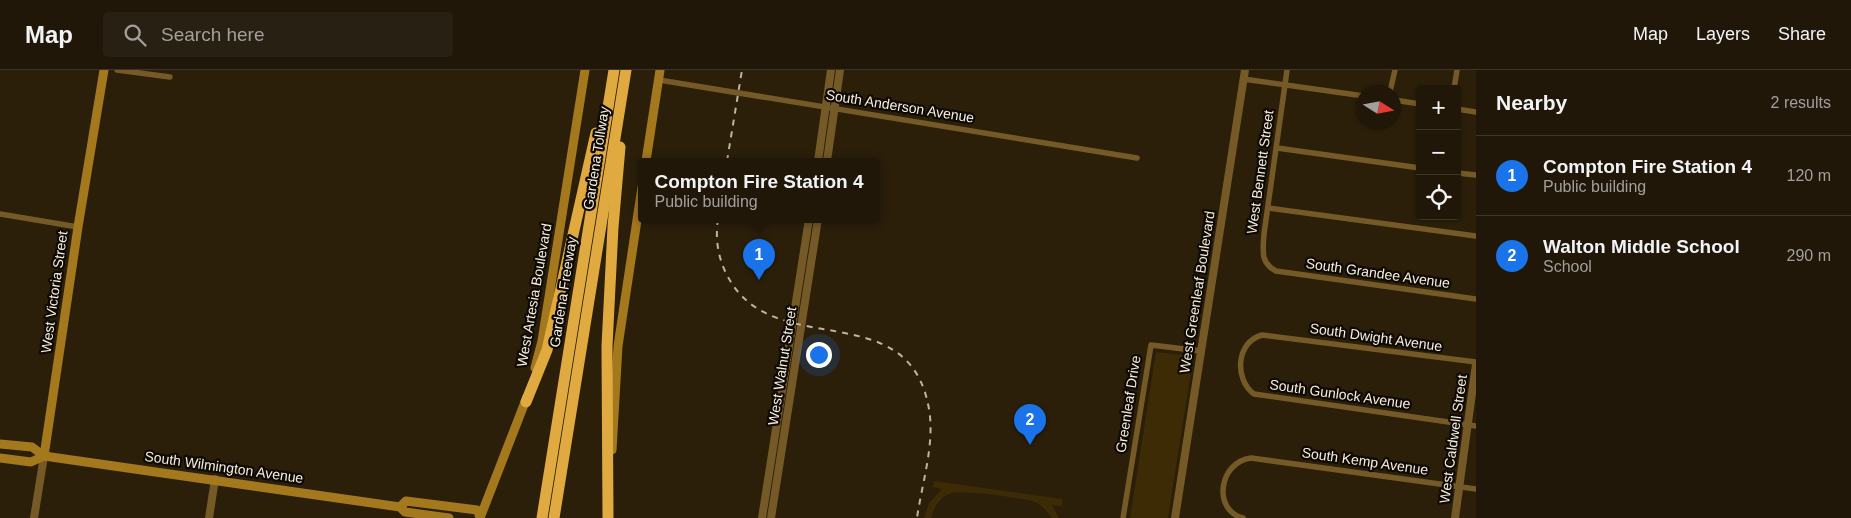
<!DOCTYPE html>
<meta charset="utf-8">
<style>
:root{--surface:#201708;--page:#282012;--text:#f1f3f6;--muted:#a29f9c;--line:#3d3629;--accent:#1a73e8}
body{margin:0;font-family:Helvetica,sans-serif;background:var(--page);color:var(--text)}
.controls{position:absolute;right:15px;top:15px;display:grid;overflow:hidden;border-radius:5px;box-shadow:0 1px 4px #0004}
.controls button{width:45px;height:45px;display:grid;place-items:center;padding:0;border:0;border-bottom:1px solid var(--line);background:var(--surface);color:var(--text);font:25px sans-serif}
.compass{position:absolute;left:1356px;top:15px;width:45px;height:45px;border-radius:50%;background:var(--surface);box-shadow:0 1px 4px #0004;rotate:101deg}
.you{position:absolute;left:818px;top:284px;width:18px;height:18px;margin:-12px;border:4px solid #fff;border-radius:50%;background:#1a73e8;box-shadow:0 0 0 8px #1a73e833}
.badge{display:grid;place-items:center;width:32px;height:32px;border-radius:50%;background:var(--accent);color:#fff;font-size:16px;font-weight:700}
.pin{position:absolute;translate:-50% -41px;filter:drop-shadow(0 1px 2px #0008)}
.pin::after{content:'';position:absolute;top:26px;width:18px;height:15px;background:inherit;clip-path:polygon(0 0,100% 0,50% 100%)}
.popup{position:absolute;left:638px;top:88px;width:242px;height:65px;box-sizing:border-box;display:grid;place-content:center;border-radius:5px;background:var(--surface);filter:drop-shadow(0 1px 4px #0005);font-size:16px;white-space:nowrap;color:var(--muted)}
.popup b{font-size:19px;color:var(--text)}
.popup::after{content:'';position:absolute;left:50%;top:100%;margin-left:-10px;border:10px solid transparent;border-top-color:var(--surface)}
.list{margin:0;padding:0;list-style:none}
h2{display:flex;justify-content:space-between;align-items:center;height:65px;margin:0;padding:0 20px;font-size:21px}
h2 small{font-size:16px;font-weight:400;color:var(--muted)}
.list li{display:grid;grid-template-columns:32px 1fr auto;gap:15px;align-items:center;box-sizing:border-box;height:80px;padding:0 20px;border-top:1px solid var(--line)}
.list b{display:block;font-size:19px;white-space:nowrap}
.list p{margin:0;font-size:16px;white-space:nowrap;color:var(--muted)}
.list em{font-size:16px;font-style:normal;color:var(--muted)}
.icon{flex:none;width:28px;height:28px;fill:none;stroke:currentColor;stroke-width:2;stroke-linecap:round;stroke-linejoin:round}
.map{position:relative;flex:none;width:1476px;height:448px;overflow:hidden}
header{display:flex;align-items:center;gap:30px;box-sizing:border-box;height:70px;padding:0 25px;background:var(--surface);border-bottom:1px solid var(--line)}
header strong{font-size:24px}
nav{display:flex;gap:28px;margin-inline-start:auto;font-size:18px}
.search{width:350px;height:45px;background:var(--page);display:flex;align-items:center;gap:12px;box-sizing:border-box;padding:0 18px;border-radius:5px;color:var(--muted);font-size:19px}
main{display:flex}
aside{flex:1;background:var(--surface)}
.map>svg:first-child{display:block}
.green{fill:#3d2b06}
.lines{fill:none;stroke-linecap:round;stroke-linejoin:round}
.minor{stroke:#755a28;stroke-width:5.5}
.tertiary{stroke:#755a28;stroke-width:8}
.secondary{stroke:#a4791e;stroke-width:9}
.motorway{stroke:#e0aa41;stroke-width:11}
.rail{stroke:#bdb4a5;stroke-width:2;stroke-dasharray:6 6;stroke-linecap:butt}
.labels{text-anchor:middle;stroke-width:4.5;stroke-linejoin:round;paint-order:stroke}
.street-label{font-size:14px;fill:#f5ede0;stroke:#0f0a03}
</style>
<header>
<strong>Map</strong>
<div class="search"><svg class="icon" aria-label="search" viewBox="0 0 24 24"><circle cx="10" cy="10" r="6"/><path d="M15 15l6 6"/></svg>Search here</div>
<nav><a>Map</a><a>Layers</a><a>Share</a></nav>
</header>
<main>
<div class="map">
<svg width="1476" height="448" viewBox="0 0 1476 448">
<rect width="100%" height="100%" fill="#2b1f0a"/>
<!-- green -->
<g class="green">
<path d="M 1156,282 L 1191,286 L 1193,289 L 1168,448 L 1130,448 Z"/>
<path d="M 934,411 L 1062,429 L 1062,436 L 1052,435 L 1059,448 L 1052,448 C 1048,442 1042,435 1035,432 C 1023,428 959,419 949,424 C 939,428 934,438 931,448 L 924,448 L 929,433 L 942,419 L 933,417 Z"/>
</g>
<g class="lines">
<!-- minor -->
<g class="minor">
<path d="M 117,0 L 170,7"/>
<path d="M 1287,0 L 1264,164 C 1263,180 1260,193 1276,201 L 1476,229"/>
<path d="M 1243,9 L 1364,26"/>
<path d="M 659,10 L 1137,88"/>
<path d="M 1454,19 L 1457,0"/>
<path d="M 1390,22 L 1395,0"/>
<path d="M 1394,30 L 1420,34"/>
<path d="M 1457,39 L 1476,42"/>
<path d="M 1277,78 L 1420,98"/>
<path d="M 1457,103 L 1476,105"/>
<path d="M 1268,138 L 1476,166"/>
<path d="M 0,144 L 78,157"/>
<path d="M 1476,292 L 1262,265 C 1236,272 1234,309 1254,324 L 1476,356"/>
<path d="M 1123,448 L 1151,275 L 1201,281"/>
<path d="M 1243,448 C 1212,440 1219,392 1251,388 L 1476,419"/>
</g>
<!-- tertiary -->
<g class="tertiary">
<path d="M 818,91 L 831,0"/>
<path d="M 827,91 L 840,0"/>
<path d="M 34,448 L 44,386"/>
<path d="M 209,448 L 215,409"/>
<path d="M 762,448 L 809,149"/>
<path d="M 771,448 L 818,149"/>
<path d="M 1175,448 L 1245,0"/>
<path d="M 1455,448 L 1476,294"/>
</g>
<!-- secondary -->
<g class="secondary">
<path d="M 646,91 L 660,0"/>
<path d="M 535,298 L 542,271 L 585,0"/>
<path d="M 0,374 L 32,377 L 44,386 L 400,437 L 405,442 L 449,448"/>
<path d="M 612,380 L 618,276 L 642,117"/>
<path d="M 44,386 L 78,157 L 104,0"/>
<path d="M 0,388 L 31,392 L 44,386"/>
<path d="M 400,437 L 406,431 L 477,440 L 480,447"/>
<path d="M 480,448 L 527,327"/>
</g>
<!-- motorway -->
<g class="motorway">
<path d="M 526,332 L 547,280 L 596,63"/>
<path d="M 608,447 L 607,276 L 613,157 L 620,77"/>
<path d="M 542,448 L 614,0"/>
<path d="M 554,448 L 626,0"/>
</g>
<!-- rail -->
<g class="rail">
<path d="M 727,91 L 742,0"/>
<path d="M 718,149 C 715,169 718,189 728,207 C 774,293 909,223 929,339 C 935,374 922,413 917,448"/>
</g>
</g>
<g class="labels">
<!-- street labels -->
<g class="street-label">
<text transform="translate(900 36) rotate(9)" y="5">South Anderson Avenue</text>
<text transform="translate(596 88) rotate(-81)" y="5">Gardena Tollway</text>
<text transform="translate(1260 102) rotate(-82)" y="5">West Bennett Street</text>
<text transform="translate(1378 203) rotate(8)" y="5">South Grandee Avenue</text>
<text transform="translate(54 222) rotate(-82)" y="5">West Victoria Street</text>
<text transform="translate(563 222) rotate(-81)" y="5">Gardena Freeway</text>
<text transform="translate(1197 222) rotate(-81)" y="5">West Greenleaf Boulevard</text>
<text transform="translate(534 225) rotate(-80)" y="5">West Artesia Boulevard</text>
<text transform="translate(1376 267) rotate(8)" y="5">South Dwight Avenue</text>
<text transform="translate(782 296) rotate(-81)" y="5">West Walnut Street</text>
<text transform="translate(1340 324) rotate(8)" y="5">South Gunlock Avenue</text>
<text transform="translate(1128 334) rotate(-81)" y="5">Greenleaf Drive</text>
<text transform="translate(1453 369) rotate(-82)" y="5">West Caldwell Street</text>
<text transform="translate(1365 391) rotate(8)" y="5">South Kemp Avenue</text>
<text transform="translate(224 397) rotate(8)" y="5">South Wilmington Avenue</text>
</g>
</g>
</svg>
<div class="controls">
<button>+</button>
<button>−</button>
<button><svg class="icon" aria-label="locate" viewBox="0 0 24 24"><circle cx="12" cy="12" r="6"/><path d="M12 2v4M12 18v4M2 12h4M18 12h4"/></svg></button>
</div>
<svg class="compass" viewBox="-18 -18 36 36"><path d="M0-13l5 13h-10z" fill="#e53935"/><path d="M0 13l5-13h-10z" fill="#a29f9c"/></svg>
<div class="you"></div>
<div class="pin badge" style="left:759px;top:210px">1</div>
<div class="popup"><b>Compton Fire Station 4</b>Public building</div>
<div class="pin badge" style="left:1030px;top:375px">2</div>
</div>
<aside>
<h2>Nearby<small>2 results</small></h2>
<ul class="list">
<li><span class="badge">1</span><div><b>Compton Fire Station 4</b><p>Public building</p></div><em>120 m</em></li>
<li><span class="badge">2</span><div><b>Walton Middle School</b><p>School</p></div><em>290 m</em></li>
</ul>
</aside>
</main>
